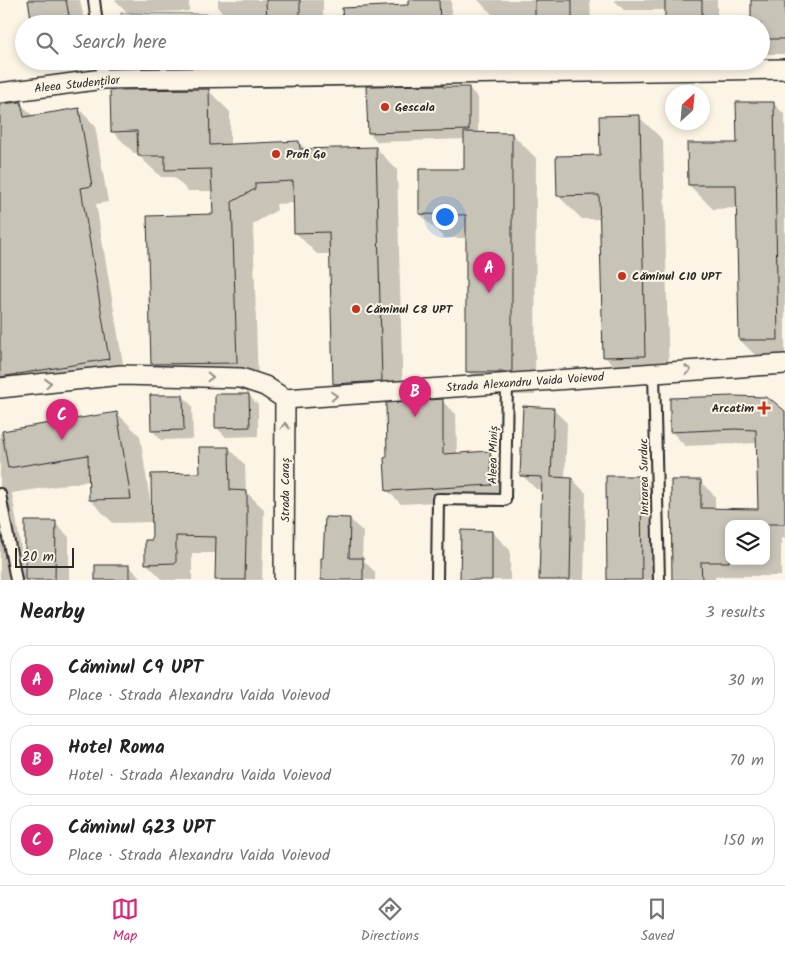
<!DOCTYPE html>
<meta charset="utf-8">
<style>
:root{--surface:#fff;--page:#f2f2f2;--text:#222;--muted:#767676;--line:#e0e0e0;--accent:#db2777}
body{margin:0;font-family:Kalam,sans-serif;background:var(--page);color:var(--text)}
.controls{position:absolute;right:15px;bottom:15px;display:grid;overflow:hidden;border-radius:10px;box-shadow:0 2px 8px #0003}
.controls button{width:45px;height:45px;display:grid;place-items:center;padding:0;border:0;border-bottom:1px solid var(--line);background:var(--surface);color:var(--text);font:25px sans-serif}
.compass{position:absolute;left:665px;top:85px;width:45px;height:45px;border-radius:50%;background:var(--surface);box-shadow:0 2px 8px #0003;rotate:26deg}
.scale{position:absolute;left:15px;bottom:12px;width:59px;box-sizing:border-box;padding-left:5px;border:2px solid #2b2b2b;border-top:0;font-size:14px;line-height:18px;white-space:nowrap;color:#2b2b2b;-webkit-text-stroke:4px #fcf5e5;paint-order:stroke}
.you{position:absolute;left:444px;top:216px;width:18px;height:18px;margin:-12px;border:4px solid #fff;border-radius:50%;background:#1a73e8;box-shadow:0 0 0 8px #1a73e833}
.badge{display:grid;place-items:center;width:32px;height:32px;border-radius:50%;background:var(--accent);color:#fff;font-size:16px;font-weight:700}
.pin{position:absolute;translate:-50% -41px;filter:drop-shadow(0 1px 2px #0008)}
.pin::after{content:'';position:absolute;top:26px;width:18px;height:15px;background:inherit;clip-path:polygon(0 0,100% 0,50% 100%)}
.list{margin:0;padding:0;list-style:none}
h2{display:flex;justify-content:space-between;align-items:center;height:65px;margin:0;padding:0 20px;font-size:21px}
h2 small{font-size:16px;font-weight:400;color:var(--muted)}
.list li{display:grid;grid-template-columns:32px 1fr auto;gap:15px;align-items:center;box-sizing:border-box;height:70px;margin:0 10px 10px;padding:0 10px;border:1px solid var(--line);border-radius:20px}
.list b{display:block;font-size:19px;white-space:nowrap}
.list p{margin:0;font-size:16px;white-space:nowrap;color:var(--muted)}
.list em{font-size:16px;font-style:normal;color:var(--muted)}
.icon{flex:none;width:28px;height:28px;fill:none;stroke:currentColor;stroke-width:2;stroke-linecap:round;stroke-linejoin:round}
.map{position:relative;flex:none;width:785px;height:580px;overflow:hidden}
.search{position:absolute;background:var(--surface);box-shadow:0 2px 8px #0003;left:15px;right:15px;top:15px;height:55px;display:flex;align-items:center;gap:12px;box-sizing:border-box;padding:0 18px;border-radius:28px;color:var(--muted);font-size:19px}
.sheet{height:305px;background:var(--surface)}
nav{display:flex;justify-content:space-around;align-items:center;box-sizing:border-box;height:70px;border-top:1px solid var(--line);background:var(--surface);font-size:14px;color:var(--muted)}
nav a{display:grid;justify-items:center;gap:2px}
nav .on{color:var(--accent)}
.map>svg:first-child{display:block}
.green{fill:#ded8ca;stroke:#84827a}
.shadow{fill:#0003;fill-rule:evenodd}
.building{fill:#c8c3b7;stroke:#2b2b2b}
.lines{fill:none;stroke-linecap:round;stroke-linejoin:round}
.lane-casing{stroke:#2b2b2b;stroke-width:14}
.street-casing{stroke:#2b2b2b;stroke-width:22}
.lane{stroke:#fcf5e5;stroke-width:10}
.street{stroke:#fcf5e5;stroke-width:19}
.oneway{stroke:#949088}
.poi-dot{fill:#c8321e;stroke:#fcf5e5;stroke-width:2}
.labels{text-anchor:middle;stroke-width:4;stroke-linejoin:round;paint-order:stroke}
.street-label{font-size:12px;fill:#2b2b2b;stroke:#fcf5e5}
.poi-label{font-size:12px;font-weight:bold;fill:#2b2b2b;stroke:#fcf5e5;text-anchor:start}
</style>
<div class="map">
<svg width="785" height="580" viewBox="0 0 785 580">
<rect width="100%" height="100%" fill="#fcf5e5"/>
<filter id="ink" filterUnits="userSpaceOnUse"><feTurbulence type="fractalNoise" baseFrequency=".02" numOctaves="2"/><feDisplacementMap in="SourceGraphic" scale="10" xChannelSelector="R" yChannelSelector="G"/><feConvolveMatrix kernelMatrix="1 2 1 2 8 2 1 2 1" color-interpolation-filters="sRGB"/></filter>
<g filter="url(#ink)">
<!-- green -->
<g class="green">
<path d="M 121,13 L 207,14 L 207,24 L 121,24 Z"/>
<path d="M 234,61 L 301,61 L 301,71 L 234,70 Z"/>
</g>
<!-- shadow -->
<g class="shadow">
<path d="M 29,0 L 80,0 L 85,24 L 33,24 Z"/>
<path d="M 115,0 L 189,0 L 189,11 L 128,13 Z"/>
<path d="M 218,0 L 323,0 L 323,24 L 234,24 L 218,8 Z"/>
<path d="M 409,0 L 451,0 L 452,24 L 344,24 L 410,6 Z"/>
<path d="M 478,0 L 590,0 L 591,24 L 537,24 L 536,19 L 497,19 Z"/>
<path d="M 614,0 L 717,0 L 717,24 L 666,24 L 666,10 L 624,10 Z"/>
<path d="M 752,0 L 785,0 L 785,54 L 768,54 L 761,47 L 761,24 Z"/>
<path d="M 281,61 L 324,61 L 324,72 L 292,72 Z"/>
<path d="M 346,61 L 454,61 L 455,76 L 360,77 L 346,64 Z"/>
<path d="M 552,61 L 591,61 L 591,65 L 556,65 Z"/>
<path d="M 469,88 L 478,98 L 478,134 L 512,134 L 536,158 L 535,395 L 491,395 L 467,371 L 467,238 L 444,238 L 420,214 L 465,170 L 465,139 L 378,142 L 369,133 L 444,89 Z"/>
<path d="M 208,90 L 230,112 L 230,145 L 299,142 L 306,150 L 376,148 L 397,170 L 403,403 L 442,401 L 456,414 L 457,455 L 490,453 L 503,467 L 505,498 L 401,504 L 387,490 L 388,403 L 356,405 L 334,384 L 331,254 L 317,254 L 295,232 L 295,203 L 276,204 L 277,210 L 253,224 L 258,384 L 174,386 L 153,364 L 214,215 L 213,191 L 188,191 L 174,177 L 161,177 L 139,156 L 139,153 L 134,153 L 112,131 Z"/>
<path d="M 20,103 L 34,117 L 79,109 L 95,126 L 108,202 L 96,204 L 125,376 L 0,396 L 0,105 Z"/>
<path d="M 773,103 L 785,115 L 785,363 L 764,364 L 740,340 L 737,208 L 713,209 L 689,185 L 738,144 Z"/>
<path d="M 639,117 L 663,140 L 669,379 L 628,380 L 604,356 L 601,219 L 582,219 L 558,196 L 601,156 Z"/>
<path d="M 249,395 L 258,405 L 258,436 L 226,437 L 216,427 Z"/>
<path d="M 183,396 L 192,406 L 193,439 L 161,440 L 152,430 Z"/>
<path d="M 553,409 L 567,423 L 565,479 L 572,479 L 586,493 L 584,580 L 540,580 L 543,490 L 536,489 L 522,475 Z"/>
<path d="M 117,413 L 140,436 L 151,507 L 201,474 L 229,448 L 245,465 L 246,492 L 264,509 L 262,580 L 216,580 L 216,553 L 192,553 L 192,580 L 163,580 L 146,563 L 153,541 L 153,522 L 113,523 L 90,500 L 90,481 L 12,493 L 25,574 L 55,523 L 69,537 L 69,580 L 0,580 L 0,433 Z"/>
<path d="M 785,413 L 785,538 L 781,538 L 781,576 L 715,576 L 715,580 L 673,580 L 700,481 L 715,496 L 715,510 L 759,510 L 757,443 L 685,446 L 671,431 ZM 729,524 L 766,524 L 766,561 L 729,561 Z"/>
<path d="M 641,477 L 655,491 L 655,580 L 608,580 Z"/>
<path d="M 350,519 L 363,532 L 362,559 L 375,572 L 375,580 L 322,580 L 324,560 Z"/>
<path d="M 492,532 L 510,550 L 510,580 L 461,580 Z"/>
<path d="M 129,566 L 143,580 L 97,580 Z"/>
</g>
<!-- building -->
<g class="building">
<path d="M 28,0 L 66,0 L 70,21 L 52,24 L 32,24 Z"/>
<path d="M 266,0 L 300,0 L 300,24 L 267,24 Z"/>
<path d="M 408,0 L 439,0 L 440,24 L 343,24 L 342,8 L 408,5 Z"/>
<rect x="535" y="0" width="37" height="24"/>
<rect x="665" y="0" width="37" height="24"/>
<path d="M 751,0 L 785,0 L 785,39 L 761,39 L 761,24 L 751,24 Z"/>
<path d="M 365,61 L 442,61 L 442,63 L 366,64 Z"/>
<path d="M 443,85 L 443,87 L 469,87 L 469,130 L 368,133 L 366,86 Z"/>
<path d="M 209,89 L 210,145 L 299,141 L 300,149 L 376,147 L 382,381 L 333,384 L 329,232 L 294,233 L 293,181 L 255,183 L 255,189 L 232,202 L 237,363 L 151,364 L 147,216 L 213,214 L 211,169 L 165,170 L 165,156 L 138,156 L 137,131 L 111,132 L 110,90 Z"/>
<path d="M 21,102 L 24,117 L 79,108 L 92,186 L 81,188 L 109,359 L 0,377 L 0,104 Z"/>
<path d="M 736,102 L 774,102 L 778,340 L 739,340 L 736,185 L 688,185 L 687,143 L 737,143 Z"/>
<path d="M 640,115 L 645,356 L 603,357 L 599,195 L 557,196 L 556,156 L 600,155 L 599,116 Z"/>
<path d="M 464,132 L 512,133 L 512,372 L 466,372 L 466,215 L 419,214 L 419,169 L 464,169 Z"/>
<path d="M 215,394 L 249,394 L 250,427 L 215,428 Z"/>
<path d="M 150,395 L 183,395 L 184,430 L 151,431 Z"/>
<path d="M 734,396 L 765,397 L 773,401 L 785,411 L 785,524 L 729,524 L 729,562 L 701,562 L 702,580 L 672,580 L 671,480 L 701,480 L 701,508 L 758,509 L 756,430 L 735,429 L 670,432 L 670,398 Z"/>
<path d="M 443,399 L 443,454 L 490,451 L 492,485 L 386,491 L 384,458 L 387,457 L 386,403 Z"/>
<path d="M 523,406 L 554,408 L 551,477 L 572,478 L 570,580 L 539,580 L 542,477 L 520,476 Z"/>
<path d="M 117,412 L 131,499 L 89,500 L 88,455 L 8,468 L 2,431 Z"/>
<path d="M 199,447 L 229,447 L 230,490 L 247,491 L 247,537 L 246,537 L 245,580 L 215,580 L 216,537 L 176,536 L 176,563 L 145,564 L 145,540 L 152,540 L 151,474 L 200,473 Z"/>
<path d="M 606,476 L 641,476 L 642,580 L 607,580 Z"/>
<path d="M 325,517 L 350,518 L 349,558 L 363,558 L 363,580 L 321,580 L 321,558 L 323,558 Z"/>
<path d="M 25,521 L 56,521 L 55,580 L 25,580 Z"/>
<path d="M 461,530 L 492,531 L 492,580 L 460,580 Z"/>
<rect x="95" y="565" width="34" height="15"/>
</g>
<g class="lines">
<!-- lane casing -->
<g class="lane-casing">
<g id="lane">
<path d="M 94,0 L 97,24"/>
<path d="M 101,61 L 103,79"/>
<path d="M 654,373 L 659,580"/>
<path d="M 0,494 L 16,580"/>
<path d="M 437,580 L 438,499 L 505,500 L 507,383"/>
</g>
</g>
<!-- street casing -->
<g class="street-casing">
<g id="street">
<path d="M 0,93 L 103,79 L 785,69"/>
<path d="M 0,388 L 121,375 L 241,378 L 265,386 L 285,399 L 785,364"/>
<path d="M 284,580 L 285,399"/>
</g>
</g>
<!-- lane -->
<use href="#lane" class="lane"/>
<!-- street -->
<use href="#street" class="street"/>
</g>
<!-- one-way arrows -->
<defs><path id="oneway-chevron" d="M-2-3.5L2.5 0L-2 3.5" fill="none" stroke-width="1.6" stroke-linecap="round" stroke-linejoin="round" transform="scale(1.25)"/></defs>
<g class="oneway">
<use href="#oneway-chevron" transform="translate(688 370) rotate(-4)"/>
<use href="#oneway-chevron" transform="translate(210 377) rotate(2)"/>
<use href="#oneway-chevron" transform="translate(48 383) rotate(-6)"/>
<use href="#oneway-chevron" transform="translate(334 396) rotate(-4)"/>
<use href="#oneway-chevron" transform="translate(285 426) rotate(-90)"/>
</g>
</g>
<!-- markers -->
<g class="poi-dot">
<circle cx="385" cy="107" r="5"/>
<circle cx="276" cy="154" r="5"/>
<circle cx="622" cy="276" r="5"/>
<circle cx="356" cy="309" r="5"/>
<path d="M761.5 400.5h5v5h5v5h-5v5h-5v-5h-5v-5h5z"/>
</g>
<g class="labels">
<!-- street labels -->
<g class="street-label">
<text transform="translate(77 84) rotate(-6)" y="4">Aleea Studenților</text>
<text transform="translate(525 382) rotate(-4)" y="4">Strada Alexandru Vaida Voievod</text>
<text transform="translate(493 455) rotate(-89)" y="4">Aleea Miniș</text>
<text transform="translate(644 477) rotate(-91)" y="4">Intrarea Surduc</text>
<text transform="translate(285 490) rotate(-90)" y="4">Strada Caraș</text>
</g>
<!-- poi labels -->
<g class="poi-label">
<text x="395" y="111">Gescala</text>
<text x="286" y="158">Profi Go</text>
<text x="632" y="280">Căminul C10 UPT</text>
<text x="366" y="313">Căminul C8 UPT</text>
<text x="754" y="412" text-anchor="end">Arcatim</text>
</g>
</g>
</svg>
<div class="controls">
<button><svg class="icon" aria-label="layers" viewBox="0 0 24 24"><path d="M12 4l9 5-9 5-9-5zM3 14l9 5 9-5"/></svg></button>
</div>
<svg class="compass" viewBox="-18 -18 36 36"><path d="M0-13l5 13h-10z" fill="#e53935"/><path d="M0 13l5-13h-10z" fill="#767676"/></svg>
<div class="scale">20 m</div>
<div class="you"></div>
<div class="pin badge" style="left:489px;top:293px">A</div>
<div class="pin badge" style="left:415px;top:417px">B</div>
<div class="pin badge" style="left:62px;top:440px">C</div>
<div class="search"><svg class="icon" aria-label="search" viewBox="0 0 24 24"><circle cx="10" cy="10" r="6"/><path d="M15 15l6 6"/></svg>Search here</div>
</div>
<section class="sheet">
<h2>Nearby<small>3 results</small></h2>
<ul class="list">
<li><span class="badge">A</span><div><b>Căminul C9 UPT</b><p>Place · Strada Alexandru Vaida Voievod</p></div><em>30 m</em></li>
<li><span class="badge">B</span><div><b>Hotel Roma</b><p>Hotel · Strada Alexandru Vaida Voievod</p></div><em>70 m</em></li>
<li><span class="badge">C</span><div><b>Căminul G23 UPT</b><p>Place · Strada Alexandru Vaida Voievod</p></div><em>150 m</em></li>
</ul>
</section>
<nav>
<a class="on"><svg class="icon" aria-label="map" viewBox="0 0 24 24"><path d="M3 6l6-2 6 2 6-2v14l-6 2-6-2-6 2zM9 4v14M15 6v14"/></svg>Map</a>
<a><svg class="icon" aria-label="directions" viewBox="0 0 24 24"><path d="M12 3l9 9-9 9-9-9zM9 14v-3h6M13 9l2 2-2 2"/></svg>Directions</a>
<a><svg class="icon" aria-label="saved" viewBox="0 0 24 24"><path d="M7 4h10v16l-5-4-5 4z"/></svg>Saved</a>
</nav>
